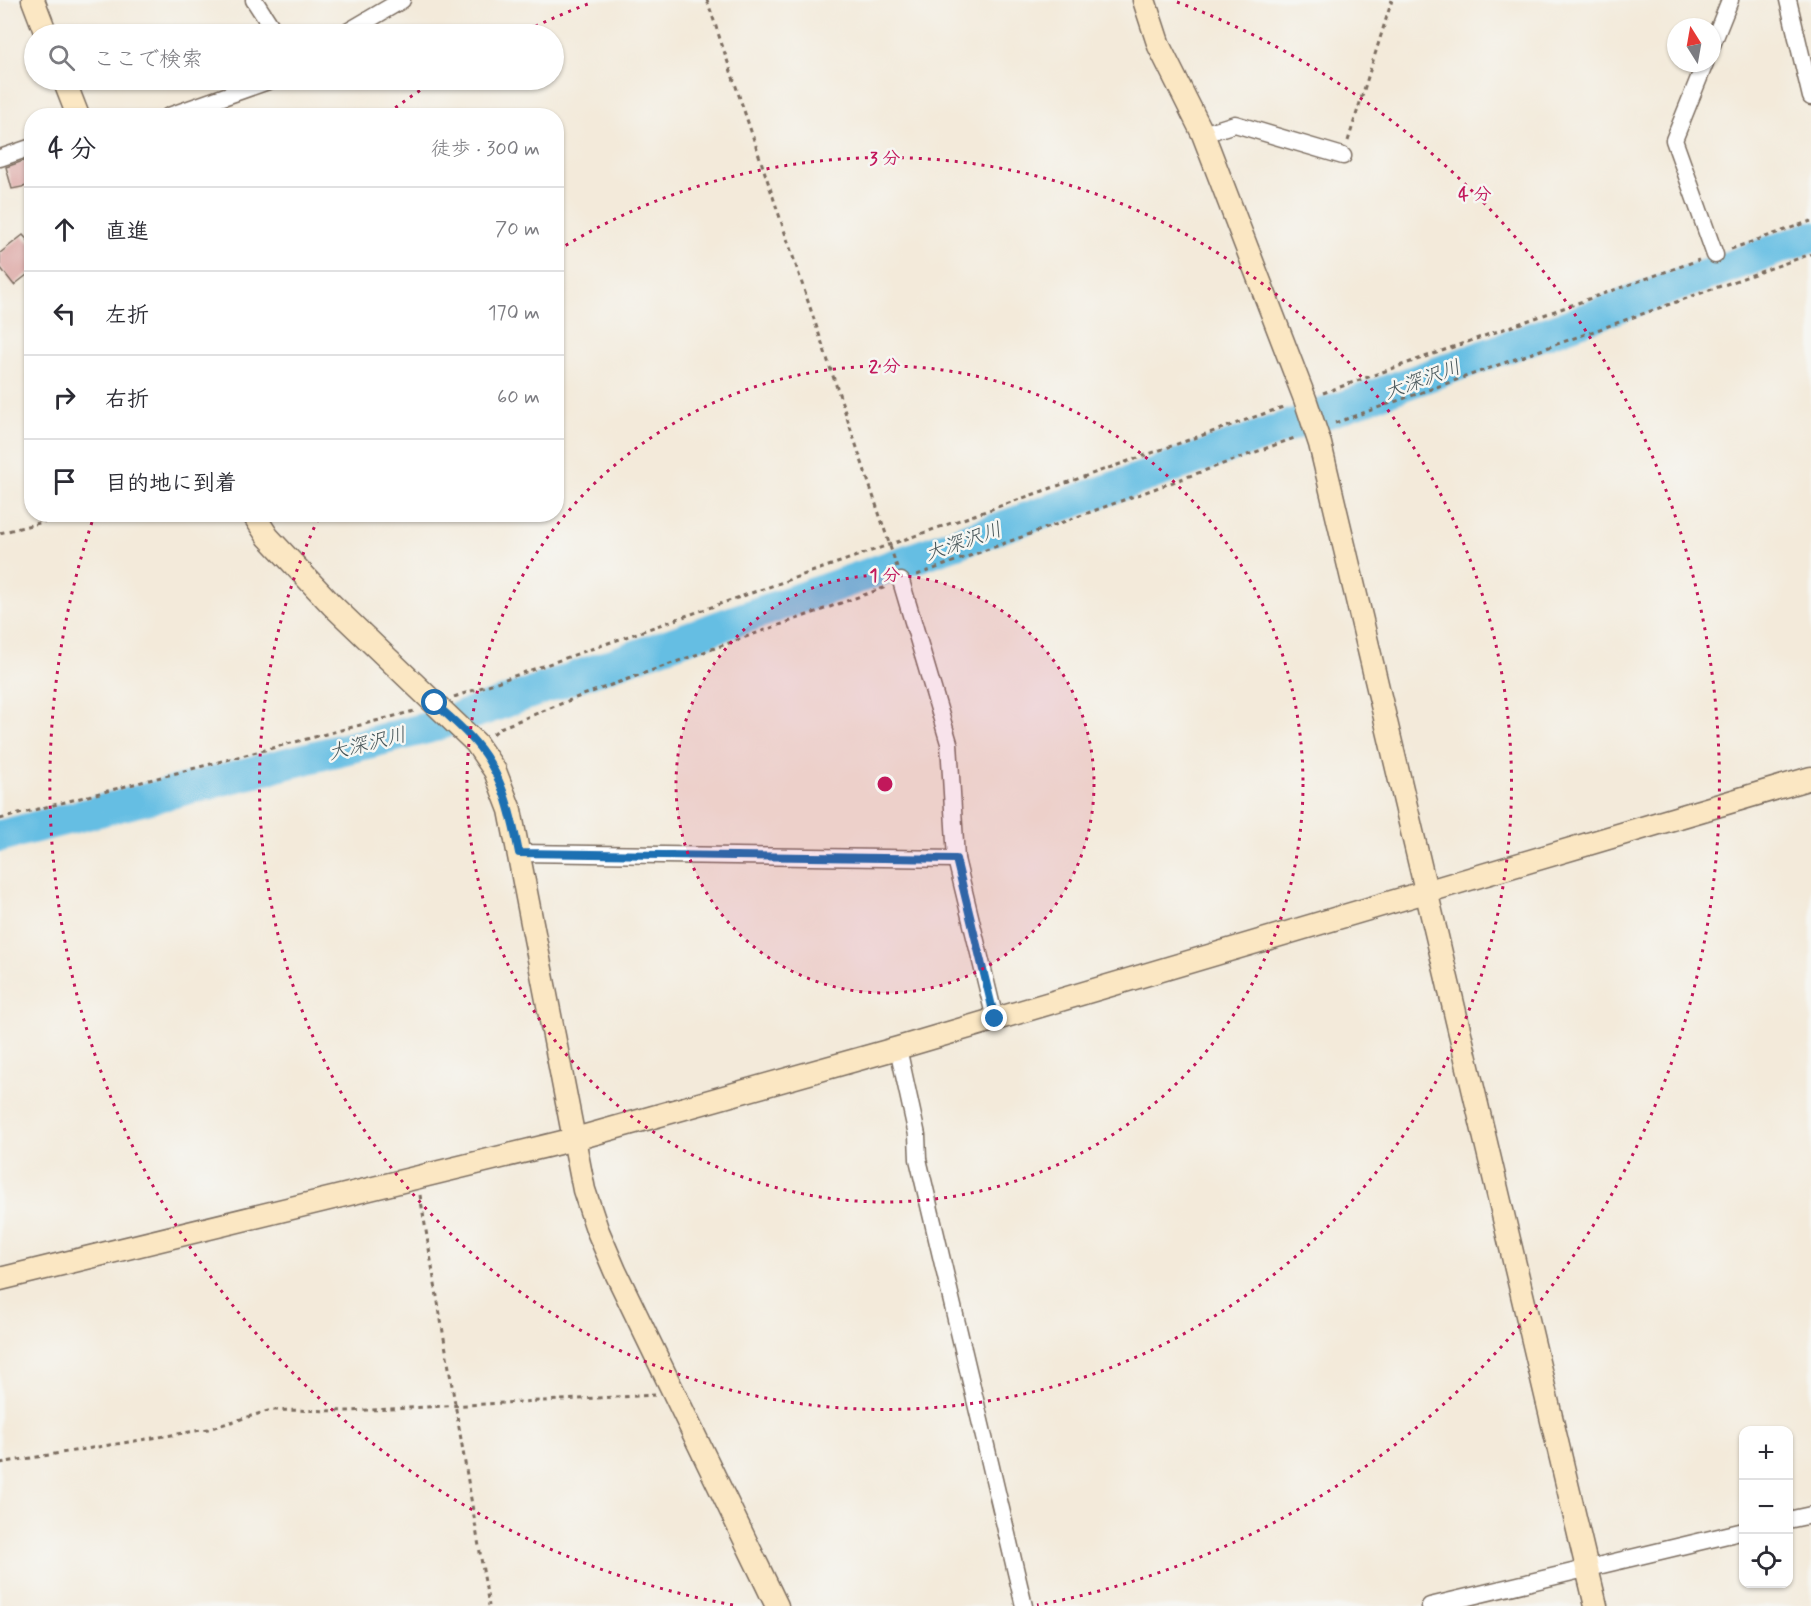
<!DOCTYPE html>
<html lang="ja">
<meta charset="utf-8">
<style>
:root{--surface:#fff;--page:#f7f7f7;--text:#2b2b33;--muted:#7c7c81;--line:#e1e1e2}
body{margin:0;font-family:Mynerve,"Klee One",sans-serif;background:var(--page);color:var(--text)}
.controls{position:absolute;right:18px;bottom:18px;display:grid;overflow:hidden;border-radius:12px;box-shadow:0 2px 4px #0004}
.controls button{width:54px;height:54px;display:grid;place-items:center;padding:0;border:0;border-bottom:2px solid var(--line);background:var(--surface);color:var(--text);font:30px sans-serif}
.compass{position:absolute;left:1667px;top:18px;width:54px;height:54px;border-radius:50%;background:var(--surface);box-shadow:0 2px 4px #0004;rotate:349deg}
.stop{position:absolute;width:18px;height:18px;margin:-14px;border:4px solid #1f6fb2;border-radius:50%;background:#fff}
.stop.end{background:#1f6fb2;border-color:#fff;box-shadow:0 2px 6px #0008}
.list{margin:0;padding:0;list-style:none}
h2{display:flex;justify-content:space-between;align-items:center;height:78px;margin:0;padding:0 24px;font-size:26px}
h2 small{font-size:20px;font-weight:400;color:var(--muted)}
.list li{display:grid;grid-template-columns:39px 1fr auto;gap:18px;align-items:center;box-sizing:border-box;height:84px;padding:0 24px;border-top:2px solid var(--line)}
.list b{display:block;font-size:22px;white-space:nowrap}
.list em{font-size:20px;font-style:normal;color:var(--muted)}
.icon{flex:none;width:33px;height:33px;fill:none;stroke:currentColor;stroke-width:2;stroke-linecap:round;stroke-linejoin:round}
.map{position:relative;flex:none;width:1811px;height:1606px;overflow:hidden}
.search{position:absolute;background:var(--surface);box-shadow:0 2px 4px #0004;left:24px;top:24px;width:540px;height:66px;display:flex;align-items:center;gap:15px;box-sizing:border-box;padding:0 21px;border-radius:33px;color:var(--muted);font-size:22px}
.panel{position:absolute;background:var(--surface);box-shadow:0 2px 4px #0004;left:24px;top:108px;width:540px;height:414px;border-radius:24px}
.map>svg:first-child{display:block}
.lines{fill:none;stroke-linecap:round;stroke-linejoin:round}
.river{stroke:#65bee3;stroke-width:32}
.building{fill:#dba3a0}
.street-casing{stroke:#7b6d60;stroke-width:19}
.secondary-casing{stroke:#7b6d60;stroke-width:25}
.path{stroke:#7b6d60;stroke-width:3;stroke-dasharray:4.5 4.5;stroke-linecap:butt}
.street{stroke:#fff;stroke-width:16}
.secondary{stroke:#fbe7c3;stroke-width:22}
.route{stroke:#1f6fb2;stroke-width:8}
.ring{fill:none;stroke:#c2185b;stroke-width:3;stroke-dasharray:3 6}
.labels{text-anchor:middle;stroke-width:5;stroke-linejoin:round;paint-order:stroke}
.water-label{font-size:20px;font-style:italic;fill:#485659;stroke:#f6f6f2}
.centre{fill:#c2185b;stroke:#f6f6f2;stroke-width:3}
.ring-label{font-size:18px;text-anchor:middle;font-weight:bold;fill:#c2185b;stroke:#f6f6f2;stroke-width:5;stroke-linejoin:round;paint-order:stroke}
</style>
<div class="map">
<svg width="1811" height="1606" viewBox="0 0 1811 1606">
<rect width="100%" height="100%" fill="#f6f6f2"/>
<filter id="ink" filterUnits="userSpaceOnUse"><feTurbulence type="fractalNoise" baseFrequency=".0167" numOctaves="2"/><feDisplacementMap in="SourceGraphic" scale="12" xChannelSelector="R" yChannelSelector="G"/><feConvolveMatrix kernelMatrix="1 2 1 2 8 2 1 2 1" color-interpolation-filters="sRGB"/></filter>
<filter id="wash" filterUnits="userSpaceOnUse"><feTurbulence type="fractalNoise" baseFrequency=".008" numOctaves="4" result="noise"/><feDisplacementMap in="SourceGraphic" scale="24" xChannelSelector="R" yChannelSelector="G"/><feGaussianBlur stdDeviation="1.35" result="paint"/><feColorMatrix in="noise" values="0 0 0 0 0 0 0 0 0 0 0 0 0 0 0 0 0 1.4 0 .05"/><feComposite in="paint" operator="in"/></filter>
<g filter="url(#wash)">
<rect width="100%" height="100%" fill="#f3eada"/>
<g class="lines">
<!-- river -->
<path class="river" d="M 0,836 L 427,728 L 485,709 L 1337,409 L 1811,237"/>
</g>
<g id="blocks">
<!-- building -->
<g class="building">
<path d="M 32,158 L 32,185 L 12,189 L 6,167 Z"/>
<path d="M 23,235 L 32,245 L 32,271 L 14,285 L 0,267 L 0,253 Z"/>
</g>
</g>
</g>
<g filter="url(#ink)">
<use href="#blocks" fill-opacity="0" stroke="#7b6d60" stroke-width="1.5"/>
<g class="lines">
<!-- street casing -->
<g class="street-casing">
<g id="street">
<path d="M 254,0 L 276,34"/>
<path d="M 1788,0 L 1811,97"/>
<path d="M 344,34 L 402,0"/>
<path d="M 1712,45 L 1730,0"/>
<path d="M 1705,63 L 1674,140 L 1715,255"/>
<path d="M 169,116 L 271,80"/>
<path d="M 1203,134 L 1235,124 L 1343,156"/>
<path d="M 0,158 L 32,147"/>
<path d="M 901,581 L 949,743 L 956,859 L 995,1019"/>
<path d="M 519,853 L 956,859"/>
<path d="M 898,1048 L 917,1135 L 918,1159 L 1024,1606"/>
<path d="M 1788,1520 L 1811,1515"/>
<path d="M 1430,1606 L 1744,1531"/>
</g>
</g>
<!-- secondary casing -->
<g class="secondary-casing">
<g id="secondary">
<path d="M 33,0 L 46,34"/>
<path d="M 1144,0 L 1159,46 L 1203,134 L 1305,399 L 1320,444 L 1596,1606"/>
<path d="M 64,80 L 78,116"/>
<path d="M 253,514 L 268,537 L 332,605 L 476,743 L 495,771 L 510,810 L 584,1190 L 597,1229 L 615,1271 L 777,1606"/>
<path d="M 0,1279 L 575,1139 L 898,1048 L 1811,778"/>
</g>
</g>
<!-- path -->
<g class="path">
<path d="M 707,0 L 897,567"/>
<path d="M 1348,141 L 1392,0"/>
<path d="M 1731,249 L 1811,221"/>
<path d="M 1323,393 L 1699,260"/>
<path d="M 1335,423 L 1811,254"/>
<path d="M 0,533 L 74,514"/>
<path d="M 917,575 L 1297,437"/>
<path d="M 454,697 L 1286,406"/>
<path d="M 493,734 L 500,728 L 583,695 L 886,587"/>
<path d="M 0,819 L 414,711"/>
<path d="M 420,1195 L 489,1606"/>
<path d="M 0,1463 L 208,1429 L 271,1410 L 351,1411 L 655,1395"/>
</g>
<!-- street -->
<use href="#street" class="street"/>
<!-- secondary -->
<use href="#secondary" class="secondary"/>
</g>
</g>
<g class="lines" filter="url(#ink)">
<!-- route -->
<path class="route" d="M 435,703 C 448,716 463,728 475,742 C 502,773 511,813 519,853 L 956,859 L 995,1019"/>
</g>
<!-- distance rings -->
<circle cx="885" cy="784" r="209" fill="#c2185b" fill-opacity=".12"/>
<g class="ring">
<circle cx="885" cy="784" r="209"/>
<circle cx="885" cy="784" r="418"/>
<path d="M558 250A626 626 0 1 1 320 515"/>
<path d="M733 1605A835 835 0 0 1 93 519M388 113A835 835 0 0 1 436 80M519 34A835 835 0 0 1 593 2M1177 2A835 835 0 0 1 1037 1605"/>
</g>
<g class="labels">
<!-- water labels -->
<g class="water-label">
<text transform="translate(1422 379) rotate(-20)" y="7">大深沢川</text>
<text transform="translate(963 541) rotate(-19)" y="7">大深沢川</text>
<text transform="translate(367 743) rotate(-14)" y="7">大深沢川</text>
</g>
</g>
<circle cx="885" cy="784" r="9" class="centre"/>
<g class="ring-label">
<text x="885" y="164">3 分</text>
<text x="1475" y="200">4 分</text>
<text x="885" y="372">2 分</text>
<text x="885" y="581">1 分</text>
</g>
</svg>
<div class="controls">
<button>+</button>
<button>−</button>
<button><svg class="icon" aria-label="locate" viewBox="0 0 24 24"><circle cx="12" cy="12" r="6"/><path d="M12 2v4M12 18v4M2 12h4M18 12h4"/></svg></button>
</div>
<svg class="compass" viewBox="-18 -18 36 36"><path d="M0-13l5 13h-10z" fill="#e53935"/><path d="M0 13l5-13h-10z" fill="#7c7c81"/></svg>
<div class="stop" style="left:435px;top:703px"></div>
<div class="stop end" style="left:995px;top:1019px"></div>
<div class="search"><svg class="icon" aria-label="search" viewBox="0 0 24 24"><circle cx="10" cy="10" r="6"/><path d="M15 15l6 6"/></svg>ここで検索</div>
<section class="panel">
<h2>4 分<small>徒歩 · 300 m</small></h2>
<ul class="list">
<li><svg class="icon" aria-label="ahead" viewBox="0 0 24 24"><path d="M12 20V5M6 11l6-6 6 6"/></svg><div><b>直進</b></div><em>70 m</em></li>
<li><svg class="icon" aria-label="left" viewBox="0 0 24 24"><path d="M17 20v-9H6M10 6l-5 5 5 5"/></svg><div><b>左折</b></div><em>170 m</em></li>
<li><svg class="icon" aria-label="right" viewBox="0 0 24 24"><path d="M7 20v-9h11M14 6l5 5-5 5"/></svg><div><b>右折</b></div><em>60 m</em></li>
<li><svg class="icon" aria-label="arrive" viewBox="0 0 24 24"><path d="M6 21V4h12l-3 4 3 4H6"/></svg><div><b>目的地に到着</b></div></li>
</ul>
</section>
</div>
